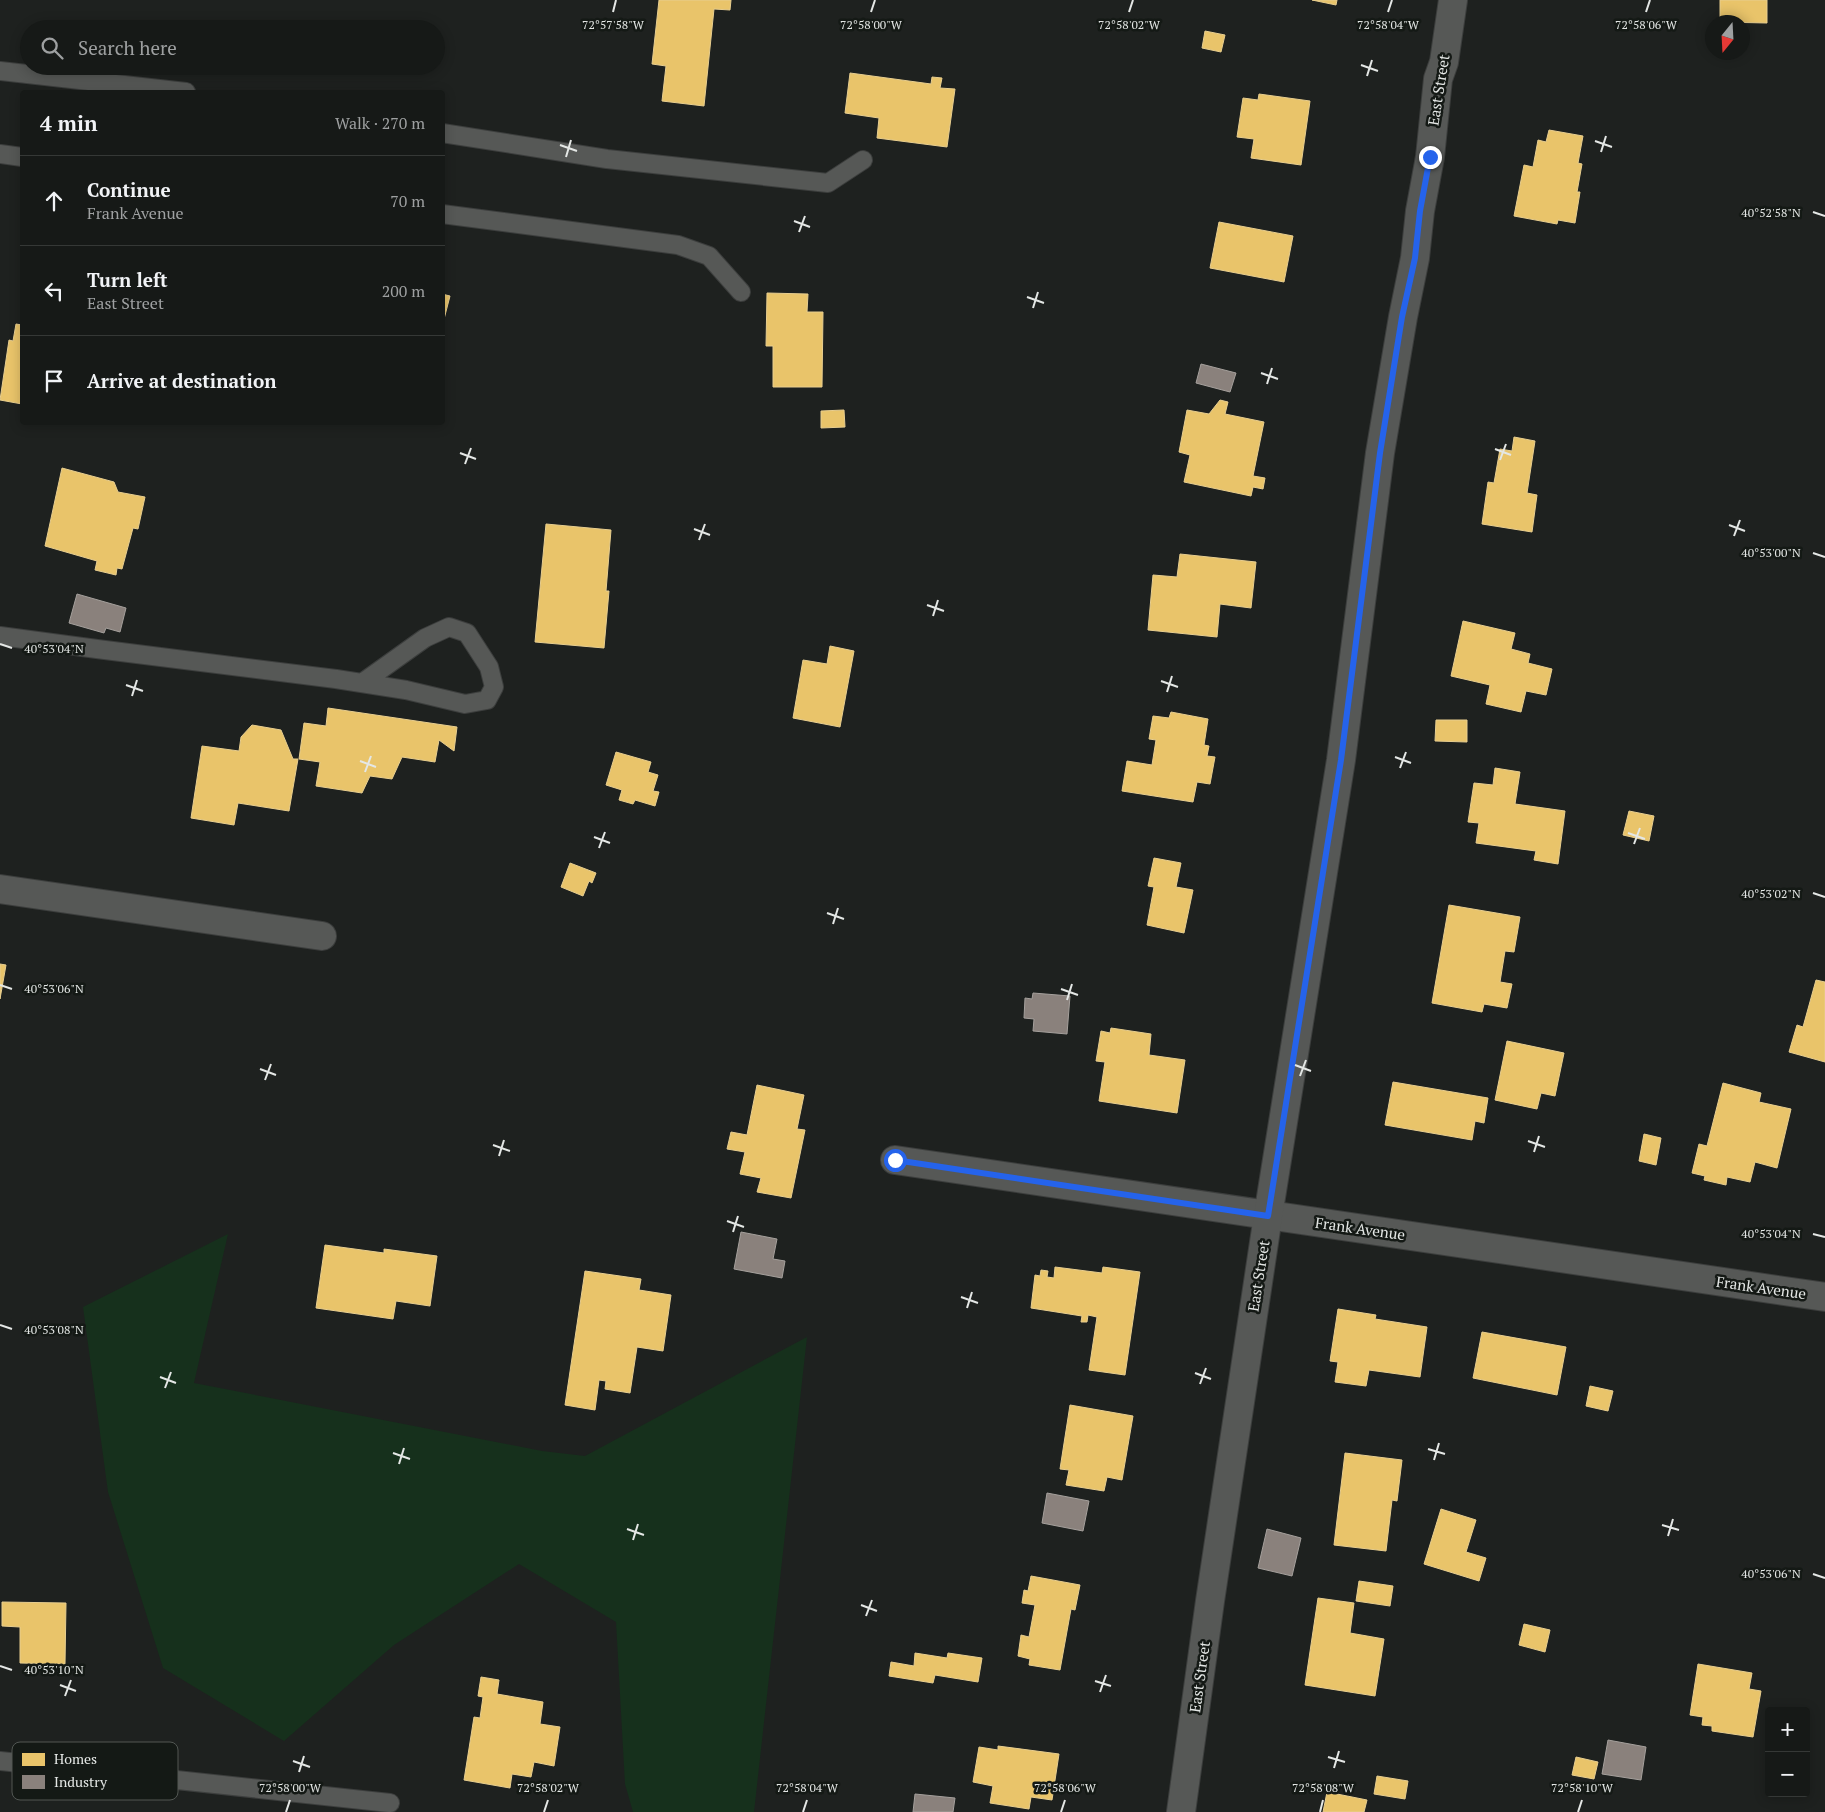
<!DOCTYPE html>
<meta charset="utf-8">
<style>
:root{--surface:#161917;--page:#232624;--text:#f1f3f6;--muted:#9ea0a1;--line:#353836}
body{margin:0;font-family:"PT Serif",serif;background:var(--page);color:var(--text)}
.controls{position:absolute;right:15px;bottom:15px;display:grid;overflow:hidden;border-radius:5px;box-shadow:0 2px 12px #0003}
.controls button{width:45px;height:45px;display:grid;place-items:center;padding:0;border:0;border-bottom:1px solid var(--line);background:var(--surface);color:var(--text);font:25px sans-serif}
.compass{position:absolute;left:1705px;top:15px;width:45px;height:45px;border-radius:50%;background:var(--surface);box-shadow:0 2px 12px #0003;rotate:198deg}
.stop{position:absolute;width:15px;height:15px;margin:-11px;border:4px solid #2563eb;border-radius:50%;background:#fff}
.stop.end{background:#2563eb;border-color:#fff;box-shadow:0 1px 5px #0008}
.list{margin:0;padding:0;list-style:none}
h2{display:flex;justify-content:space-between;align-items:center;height:65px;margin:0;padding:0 20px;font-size:21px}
h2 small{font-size:16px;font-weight:400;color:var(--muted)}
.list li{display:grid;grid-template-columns:32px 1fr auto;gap:15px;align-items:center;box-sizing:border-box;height:90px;padding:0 20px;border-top:1px solid var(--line)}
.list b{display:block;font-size:19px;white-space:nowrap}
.list p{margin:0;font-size:16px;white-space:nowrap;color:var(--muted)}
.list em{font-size:16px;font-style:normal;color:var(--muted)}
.icon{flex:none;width:28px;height:28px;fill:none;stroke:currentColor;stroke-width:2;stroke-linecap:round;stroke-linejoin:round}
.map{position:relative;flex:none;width:1825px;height:1812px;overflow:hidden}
.search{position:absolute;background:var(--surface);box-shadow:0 2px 12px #0003;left:20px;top:20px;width:425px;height:55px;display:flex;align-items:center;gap:12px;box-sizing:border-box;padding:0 18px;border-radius:28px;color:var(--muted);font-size:19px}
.panel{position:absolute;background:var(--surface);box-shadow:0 2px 12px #0003;left:20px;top:90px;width:425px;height:335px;border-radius:5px}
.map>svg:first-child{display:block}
.green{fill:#16301c}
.homes{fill:#e9c46a;stroke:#e8ce8f}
.industry{fill:#8a817c;stroke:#a5a09c}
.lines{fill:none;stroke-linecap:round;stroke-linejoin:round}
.service-casing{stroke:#3c3e3d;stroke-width:20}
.minor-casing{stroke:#3c3e3d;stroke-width:30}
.service{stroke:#565856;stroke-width:18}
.minor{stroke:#565856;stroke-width:28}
.route{stroke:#2563eb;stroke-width:6}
.ticks{fill:none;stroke:#e4e7e5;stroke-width:2}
.labels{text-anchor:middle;stroke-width:5;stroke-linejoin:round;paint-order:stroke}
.street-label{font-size:15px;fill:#e4e7e5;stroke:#141915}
.key{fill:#141915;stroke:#525753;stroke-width:1}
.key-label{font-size:14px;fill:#e4e7e5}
.ticks-label{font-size:12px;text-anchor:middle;fill:#e4e7e5;stroke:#141915;stroke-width:5;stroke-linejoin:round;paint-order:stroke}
</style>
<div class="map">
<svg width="1825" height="1812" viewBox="0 0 1825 1812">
<rect width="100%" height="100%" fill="#1e211f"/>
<!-- green -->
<path class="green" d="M 228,1234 L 194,1383 L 542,1451 L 585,1456 L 807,1337 L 754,1812 L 633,1812 L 625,1784 L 616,1622 L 519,1564 L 394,1645 L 284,1741 L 163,1668 L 108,1492 L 83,1307 Z"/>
<!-- homes -->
<g class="homes">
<path d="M 659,0 L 731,0 L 730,10 L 714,9 L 704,106 L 662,101 L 666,66 L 652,64 Z"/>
<path d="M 1312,0 L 1337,0 L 1336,5 Z"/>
<path d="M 1720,0 L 1767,0 L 1767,23 L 1720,22 Z"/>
<path d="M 1205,31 L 1225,35 L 1221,52 L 1202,48 Z"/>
<path d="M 850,73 L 931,84 L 932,77 L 942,78 L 940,88 L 955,89 L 947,147 L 877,138 L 879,118 L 845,113 Z"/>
<path d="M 1259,94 L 1310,101 L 1301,165 L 1251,158 L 1254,139 L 1237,137 L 1243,98 L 1258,100 Z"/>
<path d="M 1549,130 L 1583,136 L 1578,163 L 1582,164 L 1577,192 L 1580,192 L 1575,223 L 1558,220 L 1557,224 L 1514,216 L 1524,165 L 1533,167 L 1538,140 L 1546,142 Z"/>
<path d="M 1219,222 L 1293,236 L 1284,282 L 1210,268 Z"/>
<path d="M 767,293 L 808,294 L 807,312 L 823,312 L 822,387 L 773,387 L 773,346 L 766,346 Z"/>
<path d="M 442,294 L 450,296 L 442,327 Z"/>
<path d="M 16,324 L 22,325 L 22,404 L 0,400 L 9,340 L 13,341 Z"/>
<path d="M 1220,400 L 1228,402 L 1225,414 L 1264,422 L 1253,476 L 1265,478 L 1263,489 L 1253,487 L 1251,496 L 1184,482 L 1190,455 L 1179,452 L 1187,410 L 1209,414 Z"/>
<path d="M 844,410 L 845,427 L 821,428 L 821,411 Z"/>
<path d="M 1514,437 L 1535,441 L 1527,493 L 1537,495 L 1532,532 L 1482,524 L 1488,482 L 1494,483 L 1500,449 L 1512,451 Z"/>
<path d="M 62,468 L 114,482 L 118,492 L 145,497 L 138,529 L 133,528 L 122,569 L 117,568 L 116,575 L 95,570 L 97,561 L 45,546 Z"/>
<path d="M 546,524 L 611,530 L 606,591 L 609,591 L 604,648 L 535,642 Z"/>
<path d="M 1180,554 L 1256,562 L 1251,608 L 1220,604 L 1217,637 L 1148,630 L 1153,575 L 1177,577 Z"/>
<path d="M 1463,621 L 1515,633 L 1511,649 L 1530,654 L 1528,663 L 1552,669 L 1546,695 L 1526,691 L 1521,712 L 1486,704 L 1490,685 L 1451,676 Z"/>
<path d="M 830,646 L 854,651 L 840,727 L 793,718 L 803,660 L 827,664 Z"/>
<path d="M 328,708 L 457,727 L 454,751 L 439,740 L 435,762 L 402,757 L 392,779 L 370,776 L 362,793 L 316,786 L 320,762 L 299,759 L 304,723 L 326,726 Z"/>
<path d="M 1171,712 L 1208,719 L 1204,745 L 1209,746 L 1207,756 L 1215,757 L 1210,784 L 1197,782 L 1193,802 L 1122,791 L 1127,761 L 1152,765 L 1156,740 L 1149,739 L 1153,716 L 1169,718 Z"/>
<path d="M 1436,720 L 1467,720 L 1467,742 L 1435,741 Z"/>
<path d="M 252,725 L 281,730 L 293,759 L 298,759 L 289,811 L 238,803 L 234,825 L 191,818 L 202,746 L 239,751 L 241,737 Z"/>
<path d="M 616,752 L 651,762 L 648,772 L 658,775 L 653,791 L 659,792 L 655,806 L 635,800 L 633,804 L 619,800 L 622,790 L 606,785 Z"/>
<path d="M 1495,768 L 1520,772 L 1515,804 L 1565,811 L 1558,864 L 1534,860 L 1536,851 L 1476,843 L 1479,823 L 1468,822 L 1474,783 L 1493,785 Z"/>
<path d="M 1629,811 L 1654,816 L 1649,841 L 1623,835 Z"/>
<path d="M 1154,858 L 1181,863 L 1176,887 L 1193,890 L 1184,933 L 1147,925 L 1154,887 L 1148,886 Z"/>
<path d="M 570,863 L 596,873 L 592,883 L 589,881 L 583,896 L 561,887 Z"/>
<path d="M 1449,905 L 1520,917 L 1514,952 L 1505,951 L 1500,982 L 1512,984 L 1507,1008 L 1484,1004 L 1482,1012 L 1432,1003 Z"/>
<path d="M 0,964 L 6,965 L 0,999 Z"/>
<path d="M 1816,980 L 1825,982 L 1825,1062 L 1789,1052 L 1797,1025 L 1803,1027 Z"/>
<path d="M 1111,1028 L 1151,1034 L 1149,1055 L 1185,1060 L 1177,1113 L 1099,1101 L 1105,1062 L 1096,1061 L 1101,1031 L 1110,1033 Z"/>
<path d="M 1507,1041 L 1564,1053 L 1555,1096 L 1541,1093 L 1537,1109 L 1495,1100 Z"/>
<path d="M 1393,1082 L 1488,1098 L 1484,1123 L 1475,1121 L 1472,1140 L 1385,1125 Z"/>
<path d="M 1723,1083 L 1761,1093 L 1759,1102 L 1791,1109 L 1777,1168 L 1755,1162 L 1750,1182 L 1727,1177 L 1726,1185 L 1704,1180 L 1705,1176 L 1692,1173 L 1699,1144 L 1707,1146 Z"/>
<path d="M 757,1085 L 804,1095 L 797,1129 L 805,1130 L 791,1198 L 757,1192 L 761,1178 L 740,1174 L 745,1152 L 727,1149 L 731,1132 L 747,1135 Z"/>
<path d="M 1644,1134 L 1661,1138 L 1656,1165 L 1639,1161 Z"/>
<path d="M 325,1245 L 384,1253 L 384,1249 L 437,1256 L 430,1306 L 396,1301 L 393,1319 L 316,1308 Z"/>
<path d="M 1055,1267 L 1102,1273 L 1103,1267 L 1140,1272 L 1125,1375 L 1089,1370 L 1097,1317 L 1088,1315 L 1087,1322 L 1081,1322 L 1082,1316 L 1031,1308 L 1035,1275 L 1040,1276 L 1041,1270 L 1048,1271 L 1047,1277 L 1054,1278 Z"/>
<path d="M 585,1271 L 641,1279 L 639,1290 L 671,1295 L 663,1351 L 637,1347 L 630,1393 L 605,1389 L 606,1381 L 599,1380 L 595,1410 L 565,1405 Z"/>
<path d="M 1338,1309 L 1376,1315 L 1375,1319 L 1427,1327 L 1420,1377 L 1369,1370 L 1366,1386 L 1335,1382 L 1338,1362 L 1330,1361 Z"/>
<path d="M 1482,1332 L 1566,1347 L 1557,1395 L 1473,1378 Z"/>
<path d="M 1590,1386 L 1613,1391 L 1608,1411 L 1586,1406 Z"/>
<path d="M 1070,1405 L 1133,1416 L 1122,1480 L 1107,1477 L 1104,1491 L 1066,1485 L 1069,1470 L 1060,1469 Z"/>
<path d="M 1345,1453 L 1402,1460 L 1397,1501 L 1392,1500 L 1386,1551 L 1334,1545 Z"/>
<path d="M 1441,1509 L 1476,1520 L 1466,1552 L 1486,1558 L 1479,1581 L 1424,1564 Z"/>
<path d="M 1031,1576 L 1080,1585 L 1075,1610 L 1071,1609 L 1060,1670 L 1029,1665 L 1030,1659 L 1018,1656 L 1021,1635 L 1029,1637 L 1035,1605 L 1022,1603 L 1024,1590 L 1028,1591 Z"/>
<path d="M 1359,1581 L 1393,1586 L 1390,1606 L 1356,1601 Z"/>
<path d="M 1318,1598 L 1354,1603 L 1350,1633 L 1384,1639 L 1375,1696 L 1305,1685 Z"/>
<path d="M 2,1602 L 66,1603 L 65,1664 L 20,1663 L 20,1627 L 2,1626 Z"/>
<path d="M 1524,1624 L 1550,1630 L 1545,1652 L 1519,1645 Z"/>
<path d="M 915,1653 L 947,1658 L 948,1653 L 982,1658 L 978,1682 L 935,1675 L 933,1683 L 889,1676 L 891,1662 L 914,1666 Z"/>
<path d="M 1698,1664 L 1752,1673 L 1749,1689 L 1761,1691 L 1753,1737 L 1712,1731 L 1712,1726 L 1702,1725 L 1703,1717 L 1690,1715 Z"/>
<path d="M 481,1677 L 499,1680 L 497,1694 L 543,1702 L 540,1724 L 560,1727 L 554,1766 L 534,1762 L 531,1777 L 512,1774 L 510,1788 L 464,1780 L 474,1717 L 480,1718 L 483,1697 L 478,1696 Z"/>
<path d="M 998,1746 L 1059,1754 L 1052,1800 L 1031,1797 L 1029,1809 L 990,1803 L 993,1786 L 973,1782 L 979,1747 L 998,1750 Z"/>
<path d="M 1576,1757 L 1598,1762 L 1594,1779 L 1572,1775 Z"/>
<path d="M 1377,1776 L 1408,1781 L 1405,1799 L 1374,1794 Z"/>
<path d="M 1327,1792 L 1367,1800 L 1364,1812 L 1323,1812 Z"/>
</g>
<!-- industry -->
<g class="industry">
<path d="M 1201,364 L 1236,373 L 1230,392 L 1196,383 Z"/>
<path d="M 77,594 L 126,608 L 120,632 L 106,628 L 104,633 L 69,623 Z"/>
<path d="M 1033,993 L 1070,996 L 1067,1034 L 1033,1031 L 1034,1019 L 1024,1018 L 1025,998 L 1032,999 Z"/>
<path d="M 741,1232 L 777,1239 L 773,1259 L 785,1261 L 782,1278 L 734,1269 Z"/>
<path d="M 1047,1493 L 1089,1501 L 1083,1531 L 1042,1523 Z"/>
<path d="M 1267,1529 L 1301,1538 L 1292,1576 L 1258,1568 Z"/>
<path d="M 1608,1740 L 1646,1747 L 1641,1780 L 1602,1774 Z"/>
<path d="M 915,1794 L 955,1798 L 953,1812 L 913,1812 Z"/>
</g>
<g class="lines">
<!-- service casing -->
<g class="service-casing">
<g id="service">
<path d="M 0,71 L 186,92"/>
<path d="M 442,133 L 607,159 L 828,183 L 863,160"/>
<path d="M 0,154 L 22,157"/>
<path d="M 442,214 L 678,245 L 709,256 L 741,292"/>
<path d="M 0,636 L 97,649 L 336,679 L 406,690 L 465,704 L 487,700 L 494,687 L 489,667 L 467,633 L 449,627 L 425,638 L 362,683"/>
<path d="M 0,1761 L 390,1803"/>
</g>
</g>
<!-- minor casing -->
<g class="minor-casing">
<g id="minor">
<path d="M 0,889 L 322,936"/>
<path d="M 895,1160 L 1825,1297"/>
<path d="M 1181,1812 L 1210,1601 L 1268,1216 L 1341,760 L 1380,453 L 1403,317 L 1415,258 L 1420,211 L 1430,157 L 1438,79 L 1444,62 L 1453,0"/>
</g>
</g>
<!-- service -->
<use href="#service" class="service"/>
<!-- minor -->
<use href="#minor" class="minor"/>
</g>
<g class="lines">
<!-- route -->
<path class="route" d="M 895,1160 L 1268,1216 L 1341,760 L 1380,453 L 1402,317 L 1415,258 L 1420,211 L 1430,157"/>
</g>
<!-- ticks -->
<path class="ticks" d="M 613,12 L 616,0M 871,12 L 875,0M 1129,12 L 1133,0M 1388,12 L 1392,0M 1646,12 L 1650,0M 1361,65 L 1378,71M 1367,76 L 1372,60M 1595,141 L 1612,147M 560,145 L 577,151M 1601,152 L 1606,136M 566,157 L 571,140M 1813,212 L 1825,216M 794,221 L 810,227M 799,232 L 805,216M 1027,297 L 1044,303M 1033,308 L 1038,292M 1261,373 L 1278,379M 1267,384 L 1272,368M 1495,449 L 1511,455M 460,453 L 476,459M 1500,460 L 1506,444M 465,464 L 471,448M 1729,525 L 1745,531M 694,529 L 710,535M 1734,536 L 1740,520M 699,540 L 705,524M 1813,553 L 1825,557M 927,605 L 944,611M 933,616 L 938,600M 0,644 L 12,648M 1161,681 L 1178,687M 126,685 L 143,691M 1167,692 L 1172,676M 132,696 L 137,680M 1395,757 L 1411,763M 360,761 L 376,767M 1400,768 L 1406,752M 365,772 L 371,756M 1628,833 L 1645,839M 594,837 L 610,843M 1634,844 L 1640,828M 599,848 L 605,832M 1813,893 L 1825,897M 827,913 L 844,919M 833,924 L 838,908M 0,985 L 12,989M 1061,989 L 1078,995M 1067,1000 L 1072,984M 1295,1065 L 1311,1071M 260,1069 L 276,1075M 1300,1076 L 1306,1060M 265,1080 L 271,1064M 1528,1141 L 1545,1147M 493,1145 L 510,1151M 1534,1152 L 1539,1136M 499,1156 L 504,1140M 727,1221 L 744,1227M 733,1232 L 738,1216M 1813,1234 L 1825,1237M 961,1297 L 978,1303M 967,1308 L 972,1292M 0,1325 L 12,1329M 1195,1373 L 1211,1379M 160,1377 L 176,1383M 1200,1384 L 1206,1368M 165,1388 L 171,1372M 1428,1449 L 1445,1454M 393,1453 L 410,1459M 1434,1460 L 1439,1443M 399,1464 L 404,1448M 1662,1525 L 1679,1530M 627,1529 L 644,1535M 1668,1536 L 1673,1519M 633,1540 L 638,1524M 1813,1574 L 1825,1578M 861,1605 L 877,1611M 866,1616 L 872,1600M 0,1666 L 12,1670M 1095,1681 L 1111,1686M 60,1685 L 76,1691M 1100,1692 L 1106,1675M 65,1696 L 71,1680M 1328,1757 L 1345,1762M 293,1761 L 310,1767M 1334,1768 L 1339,1751M 299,1772 L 304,1756M 286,1812 L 290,1800M 544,1812 L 548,1800M 803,1812 L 807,1800M 1061,1812 L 1065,1800M 1320,1812 L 1323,1800M 1578,1812 L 1582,1800"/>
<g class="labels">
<!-- street labels -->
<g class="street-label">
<text transform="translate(1439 90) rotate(-81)" y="5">East Street</text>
<text transform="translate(1360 1229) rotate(8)" y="5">Frank Avenue</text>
<text transform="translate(1259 1276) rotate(-81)" y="5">East Street</text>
<text transform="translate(1761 1288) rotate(8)" y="5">Frank Avenue</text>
<text transform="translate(1200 1677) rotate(-82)" y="5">East Street</text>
</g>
</g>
<!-- legend -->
<rect x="12" y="1742" width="166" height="58" rx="8" class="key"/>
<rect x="22" y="1753" width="23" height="13" fill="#e9c46a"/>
<rect x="22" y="1775" width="23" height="14" fill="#8a817c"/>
<g class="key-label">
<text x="54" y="1764">Homes</text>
<text x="54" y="1787">Industry</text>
</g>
<g class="ticks-label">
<text x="613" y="29">72°57'58"W</text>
<text x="871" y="29">72°58'00"W</text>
<text x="1129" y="29">72°58'02"W</text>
<text x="1388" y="29">72°58'04"W</text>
<text x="1646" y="29">72°58'06"W</text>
<text x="1771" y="217">40°52'58"N</text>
<text x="1771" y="557">40°53'00"N</text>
<text x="54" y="653">40°53'04"N</text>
<text x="1771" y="898">40°53'02"N</text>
<text x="54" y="993">40°53'06"N</text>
<text x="1771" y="1238">40°53'04"N</text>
<text x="54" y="1334">40°53'08"N</text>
<text x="1771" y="1578">40°53'06"N</text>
<text x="54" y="1674">40°53'10"N</text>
<text x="290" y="1792">72°58'00"W</text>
<text x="548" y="1792">72°58'02"W</text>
<text x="807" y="1792">72°58'04"W</text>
<text x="1065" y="1792">72°58'06"W</text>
<text x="1323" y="1792">72°58'08"W</text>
<text x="1582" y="1792">72°58'10"W</text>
</g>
</svg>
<div class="controls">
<button>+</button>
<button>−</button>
</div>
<svg class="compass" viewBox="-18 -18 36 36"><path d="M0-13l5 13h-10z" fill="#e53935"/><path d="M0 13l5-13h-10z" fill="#9ea0a1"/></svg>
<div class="stop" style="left:895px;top:1160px"></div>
<div class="stop end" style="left:1430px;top:157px"></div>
<div class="search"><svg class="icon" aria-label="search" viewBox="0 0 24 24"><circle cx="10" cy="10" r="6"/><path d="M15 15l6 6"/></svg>Search here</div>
<section class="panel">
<h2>4 min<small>Walk · 270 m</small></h2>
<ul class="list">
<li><svg class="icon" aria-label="ahead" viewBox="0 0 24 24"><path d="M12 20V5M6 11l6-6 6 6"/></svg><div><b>Continue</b><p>Frank Avenue</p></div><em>70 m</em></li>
<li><svg class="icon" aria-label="left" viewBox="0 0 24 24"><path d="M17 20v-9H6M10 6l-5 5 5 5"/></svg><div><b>Turn left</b><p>East Street</p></div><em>200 m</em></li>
<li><svg class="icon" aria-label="arrive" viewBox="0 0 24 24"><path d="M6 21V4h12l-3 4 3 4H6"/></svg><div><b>Arrive at destination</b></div></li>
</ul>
</section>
</div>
